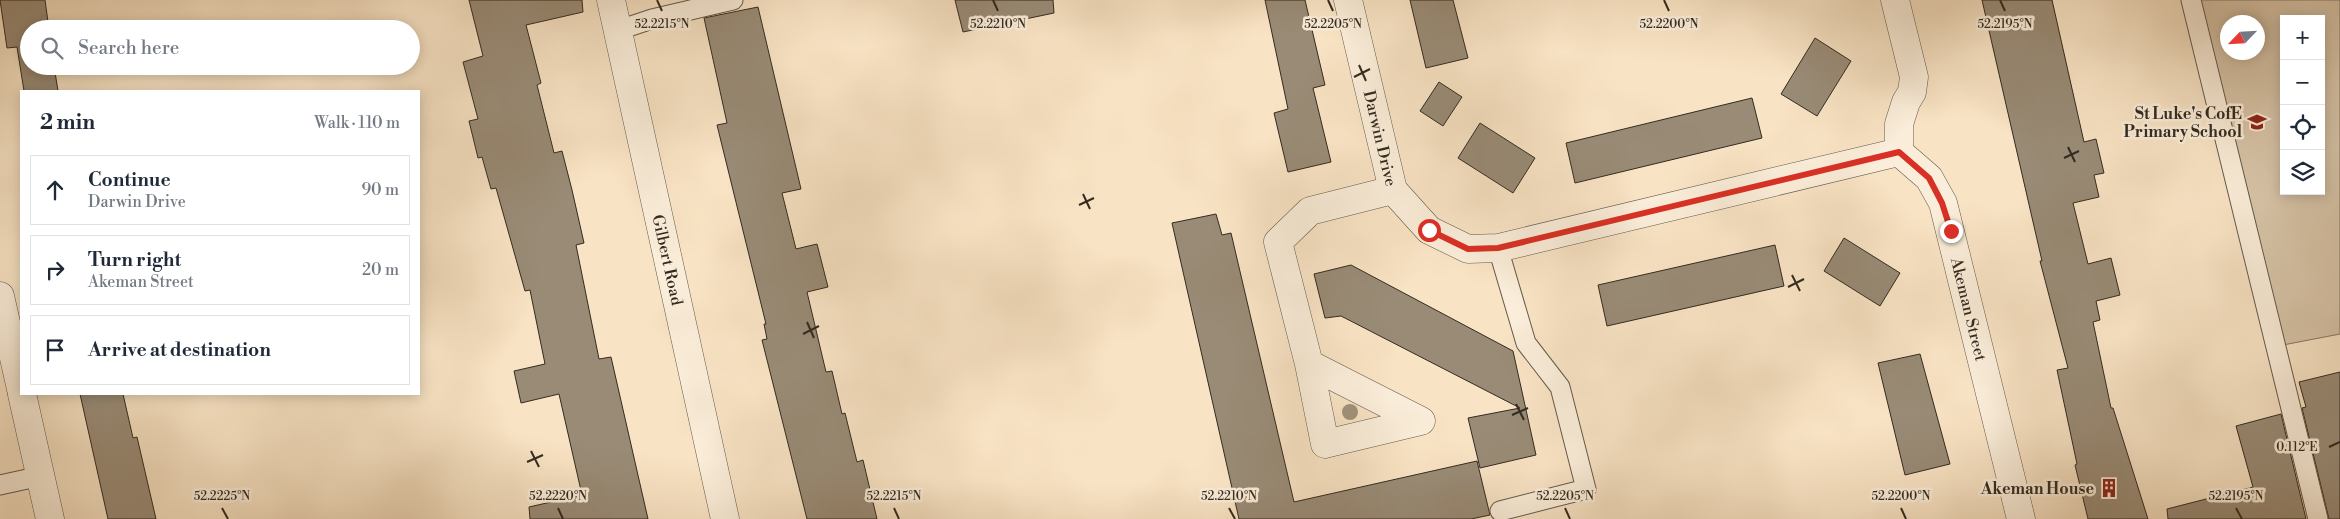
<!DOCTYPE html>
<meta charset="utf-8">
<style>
:root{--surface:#fff;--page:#f2f2f3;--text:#1f2937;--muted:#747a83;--line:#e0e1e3}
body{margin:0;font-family:"Libre Bodoni",serif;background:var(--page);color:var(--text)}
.controls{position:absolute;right:15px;top:15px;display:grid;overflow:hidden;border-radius:0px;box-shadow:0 2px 12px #0003}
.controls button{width:45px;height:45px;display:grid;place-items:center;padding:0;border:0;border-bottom:1px solid var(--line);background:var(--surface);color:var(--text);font:25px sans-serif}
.compass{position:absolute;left:2220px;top:15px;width:45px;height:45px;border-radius:50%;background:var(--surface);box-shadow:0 2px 12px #0003;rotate:245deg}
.stop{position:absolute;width:15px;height:15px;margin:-11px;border:4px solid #d93025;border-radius:50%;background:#fff}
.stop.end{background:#d93025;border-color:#fff;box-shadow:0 1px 5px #0008}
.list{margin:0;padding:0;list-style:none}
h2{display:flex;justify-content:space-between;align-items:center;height:65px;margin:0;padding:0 20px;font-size:21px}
h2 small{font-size:16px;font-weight:400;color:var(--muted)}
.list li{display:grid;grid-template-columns:32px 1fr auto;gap:15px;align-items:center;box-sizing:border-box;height:70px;margin:0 10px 10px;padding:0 10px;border:1px solid var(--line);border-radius:0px}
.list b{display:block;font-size:19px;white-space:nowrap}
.list p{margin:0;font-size:16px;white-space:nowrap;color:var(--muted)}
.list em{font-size:16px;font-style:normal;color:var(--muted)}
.icon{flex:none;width:28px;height:28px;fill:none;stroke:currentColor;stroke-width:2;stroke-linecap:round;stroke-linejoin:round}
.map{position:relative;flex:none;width:2340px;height:519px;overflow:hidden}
.search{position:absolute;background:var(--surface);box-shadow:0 2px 12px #0003;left:20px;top:20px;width:400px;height:55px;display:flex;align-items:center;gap:12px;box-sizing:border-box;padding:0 18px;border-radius:28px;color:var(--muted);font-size:19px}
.panel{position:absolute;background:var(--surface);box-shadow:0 2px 12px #0003;left:20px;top:90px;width:400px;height:305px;border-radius:0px}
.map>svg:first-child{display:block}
.green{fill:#d7c4a8;stroke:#857864;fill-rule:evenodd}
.building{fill:#998b76;stroke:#332b21}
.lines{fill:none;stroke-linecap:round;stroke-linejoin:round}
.service-casing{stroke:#64594a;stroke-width:21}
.minor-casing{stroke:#64594a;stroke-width:29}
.tertiary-casing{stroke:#64594a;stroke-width:29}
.service{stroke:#faedd9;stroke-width:19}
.minor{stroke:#faedd9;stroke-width:28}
.tertiary{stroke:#faedd9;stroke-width:28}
.tree{fill:#a2937d}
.route{stroke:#d93025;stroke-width:6}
.ticks{fill:none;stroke:#332b21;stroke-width:2}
.labels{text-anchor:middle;stroke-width:5;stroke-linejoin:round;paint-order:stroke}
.poi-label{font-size:16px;font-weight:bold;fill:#332b21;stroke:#faedd9;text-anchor:end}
.street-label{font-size:16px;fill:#332b21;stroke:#faedd9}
.ticks-label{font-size:12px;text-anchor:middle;fill:#332b21;stroke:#faedd9;stroke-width:5;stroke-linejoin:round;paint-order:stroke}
</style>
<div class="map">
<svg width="2340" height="519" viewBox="0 0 2340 519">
<rect width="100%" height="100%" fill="#f8e3c4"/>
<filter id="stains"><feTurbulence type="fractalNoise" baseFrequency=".004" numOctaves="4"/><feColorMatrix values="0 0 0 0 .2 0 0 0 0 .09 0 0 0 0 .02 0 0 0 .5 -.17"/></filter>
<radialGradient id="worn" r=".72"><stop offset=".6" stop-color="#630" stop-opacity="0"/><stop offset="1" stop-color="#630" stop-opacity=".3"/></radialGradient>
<!-- green -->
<path class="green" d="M 2200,0 L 2340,0 L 2340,334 L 2283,345 ZM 2284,19 L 2321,19 L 2321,191 L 2284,191 ZM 2228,22 L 2258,22 L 2258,52 L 2228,52 Z"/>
<!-- building -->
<g class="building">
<path d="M 0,0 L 45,0 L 49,29 L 29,29 L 29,66 L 54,66 L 58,91 L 24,91 L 17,47 L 7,48 Z"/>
<path d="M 469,0 L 582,0 L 583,12 L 526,25 L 541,83 L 537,85 L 554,153 L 562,151 L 572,190 L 584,243 L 576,245 L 599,359 L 611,357 L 648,519 L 530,519 L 529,507 L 582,495 L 559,394 L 521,403 L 514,371 L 545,364 L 530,290 L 525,291 L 496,188 L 491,189 L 482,157 L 478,158 L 469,121 L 478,119 L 463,62 L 483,56 Z"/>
<path d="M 955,0 L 1053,0 L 1054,13 L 963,32 Z"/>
<path d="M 1265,0 L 1305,0 L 1325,85 L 1313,88 L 1331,162 L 1288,172 L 1274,113 L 1288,109 Z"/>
<path d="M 1410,0 L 1453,0 L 1468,58 L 1426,68 Z"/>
<path d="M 1982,0 L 2052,0 L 2084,142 L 2096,139 L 2104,173 L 2094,175 L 2099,197 L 2073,203 L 2088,264 L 2111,258 L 2120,295 L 2096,301 L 2100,320 L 2093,322 L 2111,408 L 2113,408 L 2148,519 L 2088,519 L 2075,465 L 2077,464 L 2057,370 L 2068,368 L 2040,261 L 2042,261 Z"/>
<path d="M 758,7 L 801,189 L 782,193 L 796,249 L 817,244 L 828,287 L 807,292 L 826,372 L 832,371 L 842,414 L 845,413 L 857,462 L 863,460 L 877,519 L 807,519 L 762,340 L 767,339 L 764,324 L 766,324 L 717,125 L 727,123 L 704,18 Z"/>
<path d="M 1815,38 L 1851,61 L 1817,116 L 1781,94 Z"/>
<path d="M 1439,82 L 1462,97 L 1443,126 L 1420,111 Z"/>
<path d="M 1752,98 L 1762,138 L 1575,183 L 1566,143 Z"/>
<path d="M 1480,123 L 1535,158 L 1513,193 L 1458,158 Z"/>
<path d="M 1216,214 L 1222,235 L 1231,233 L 1294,502 L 1477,461 L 1490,515 L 1471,519 L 1239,519 L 1172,223 Z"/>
<path d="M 1844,238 L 1900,273 L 1880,306 L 1824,271 Z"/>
<path d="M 1775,245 L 1784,286 L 1607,326 L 1598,285 Z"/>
<path d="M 1351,265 L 1513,351 L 1536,455 L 1480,468 L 1468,418 L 1520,408 L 1341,316 L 1325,318 L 1314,274 Z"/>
<path d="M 1920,354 L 1950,464 L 1905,475 L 1878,363 Z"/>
<path d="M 2340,372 L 2340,519 L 2329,519 L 2302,408 L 2306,407 L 2299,382 Z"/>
<path d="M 80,394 L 123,394 L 133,438 L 137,437 L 156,519 L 108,519 Z"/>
<path d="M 2281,414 L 2306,519 L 2168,519 L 2167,509 L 2253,487 L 2236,426 Z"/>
</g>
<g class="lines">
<!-- service casing -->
<g class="service-casing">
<g id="service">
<path d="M 2191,0 L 2318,519"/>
<path d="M 619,30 L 652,19 L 733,0"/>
<path d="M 1498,248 L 1526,343 L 1560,387 L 1586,489 L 1500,511"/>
<path d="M 0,485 L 41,476"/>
</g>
</g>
<!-- minor casing -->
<g class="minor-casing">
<g id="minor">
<path id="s1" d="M 1348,0 L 1393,190 L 1429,230 L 1468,249 L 1498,248 L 1899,152"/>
<path id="s2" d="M 1895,0 L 1914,77 L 1912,92 L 1906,102 L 1899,124 L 1899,152 L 1929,178 L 1943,203 L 2021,519"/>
<path d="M 0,296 L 21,389"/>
<path d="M 1309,364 L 1325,444 L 1421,421 L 1309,364 L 1278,242 L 1310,211 L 1393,190"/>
<path d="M 22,394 L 50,519"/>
</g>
</g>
<!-- tertiary casing -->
<g class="tertiary-casing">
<g id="tertiary">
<path id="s3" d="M 611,0 L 725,519"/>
</g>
</g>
<!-- service -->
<use href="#service" class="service"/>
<!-- minor -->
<use href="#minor" class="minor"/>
<!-- tertiary -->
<use href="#tertiary" class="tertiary"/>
</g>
<!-- trees -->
<circle class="tree" cx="1350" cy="412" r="8"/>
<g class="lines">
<!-- route -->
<path class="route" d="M 1429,230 L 1468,249 L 1498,248 L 1899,152 L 1929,178 L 1942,203 L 1951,231"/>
</g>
<!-- ticks -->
<path class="ticks" d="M 657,0 L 662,11M 993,0 L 998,11M 1328,0 L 1333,11M 1664,0 L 1669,11M 2000,0 L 2005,11M 1359,65 L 1366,81M 1354,77 L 1370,69M 2068,147 L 2075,162M 2064,158 L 2079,151M 1083,194 L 1090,209M 1079,205 L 1094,198M 1792,275 L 1800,291M 1788,287 L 1804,279M 807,322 L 814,338M 803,334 L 819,326M 1516,404 L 1524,420M 1512,415 L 1528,408M 2329,447 L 2340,442M 531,451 L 539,467M 527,462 L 543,455M 222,508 L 228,519M 558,508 L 563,519M 894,508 L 899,519M 1229,508 L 1235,519M 1565,508 L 1570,519M 1901,508 L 1906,519M 2236,508 L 2242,519"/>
<!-- icons -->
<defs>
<g id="school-bare" transform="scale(1.5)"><path d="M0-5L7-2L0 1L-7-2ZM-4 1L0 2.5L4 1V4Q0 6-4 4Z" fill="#8f2418" stroke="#faedd9" stroke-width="2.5" paint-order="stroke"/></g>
<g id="building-bare" transform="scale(1.5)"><path d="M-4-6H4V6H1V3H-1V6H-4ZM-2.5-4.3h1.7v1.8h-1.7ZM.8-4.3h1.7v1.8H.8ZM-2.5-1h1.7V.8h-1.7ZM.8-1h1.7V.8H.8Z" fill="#8f2418" stroke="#faedd9" stroke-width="2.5" paint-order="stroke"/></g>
</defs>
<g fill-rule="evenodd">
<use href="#school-bare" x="2257" y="122"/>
<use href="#building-bare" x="2109" y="488"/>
</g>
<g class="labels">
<!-- poi labels -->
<g class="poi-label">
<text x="2242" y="119">St Luke's CofE<tspan x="2242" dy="18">Primary School</tspan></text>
<text x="2094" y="494">Akeman House</text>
</g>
<!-- street labels -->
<g class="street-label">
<text dy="6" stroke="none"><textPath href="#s1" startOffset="142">Darwin Drive</textPath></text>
<text dy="6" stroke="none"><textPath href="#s3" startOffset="266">Gilbert Road</textPath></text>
<text dy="6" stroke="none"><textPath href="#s2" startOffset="335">Akeman Street</textPath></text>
</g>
</g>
<g class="ticks-label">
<text x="998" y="28">52.2210°N</text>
<text x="1333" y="28">52.2205°N</text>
<text x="662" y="28">52.2215°N</text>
<text x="1669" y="28">52.2200°N</text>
<text x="2005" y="28">52.2195°N</text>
<text x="2297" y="451">0.112°E</text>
<text x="222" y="500">52.2225°N</text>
<text x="558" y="500">52.2220°N</text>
<text x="894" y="500">52.2215°N</text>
<text x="1229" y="500">52.2210°N</text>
<text x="1565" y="500">52.2205°N</text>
<text x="1901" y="500">52.2200°N</text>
<text x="2236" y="500">52.2195°N</text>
</g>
<rect width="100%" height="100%" filter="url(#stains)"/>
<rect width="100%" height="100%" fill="url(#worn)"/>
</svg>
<div class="controls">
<button>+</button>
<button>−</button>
<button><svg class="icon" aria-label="locate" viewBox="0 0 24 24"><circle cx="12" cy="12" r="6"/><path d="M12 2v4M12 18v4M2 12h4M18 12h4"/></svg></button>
<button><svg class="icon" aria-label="layers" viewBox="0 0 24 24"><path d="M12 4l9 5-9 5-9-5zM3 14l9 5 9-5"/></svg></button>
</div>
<svg class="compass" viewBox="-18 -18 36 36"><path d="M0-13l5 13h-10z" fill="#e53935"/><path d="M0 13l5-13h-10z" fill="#747a83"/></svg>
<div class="stop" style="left:1429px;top:230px"></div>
<div class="stop end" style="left:1951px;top:231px"></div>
<div class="search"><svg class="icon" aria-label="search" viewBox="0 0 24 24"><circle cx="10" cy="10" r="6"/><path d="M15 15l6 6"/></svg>Search here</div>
<section class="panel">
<h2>2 min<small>Walk · 110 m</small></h2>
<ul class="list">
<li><svg class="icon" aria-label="ahead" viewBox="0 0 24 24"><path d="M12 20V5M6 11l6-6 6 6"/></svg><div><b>Continue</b><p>Darwin Drive</p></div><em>90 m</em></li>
<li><svg class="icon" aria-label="right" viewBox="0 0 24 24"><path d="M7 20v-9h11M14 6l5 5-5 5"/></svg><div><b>Turn right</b><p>Akeman Street</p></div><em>20 m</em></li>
<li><svg class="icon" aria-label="arrive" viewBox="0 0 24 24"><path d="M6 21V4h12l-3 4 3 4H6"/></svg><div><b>Arrive at destination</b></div></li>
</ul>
</section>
</div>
